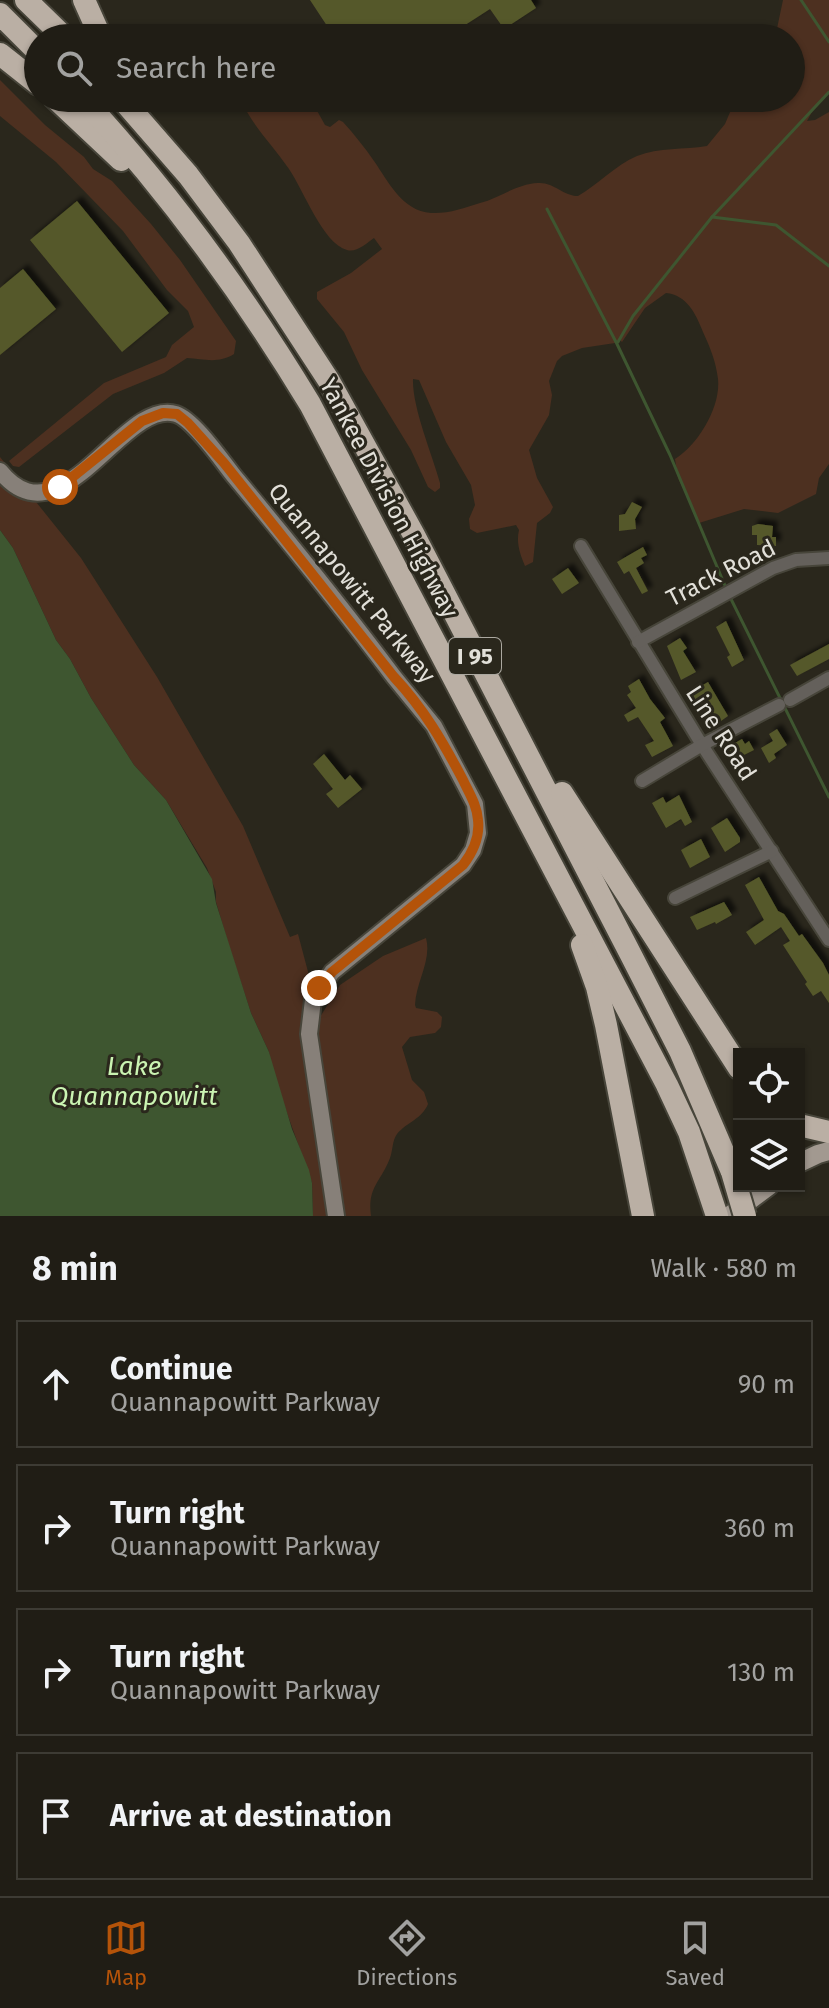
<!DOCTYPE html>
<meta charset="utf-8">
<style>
:root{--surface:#201d15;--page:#2d2a22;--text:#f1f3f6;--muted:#a2a2a0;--line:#3d3b34;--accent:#b45309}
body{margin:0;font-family:"Fira Sans",sans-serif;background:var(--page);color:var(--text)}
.controls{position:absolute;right:24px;bottom:24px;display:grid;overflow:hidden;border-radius:0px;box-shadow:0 2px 6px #0004}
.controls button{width:72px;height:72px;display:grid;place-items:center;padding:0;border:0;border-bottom:2px solid var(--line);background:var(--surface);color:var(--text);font:40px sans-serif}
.stop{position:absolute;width:24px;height:24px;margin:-18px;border:6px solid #b45309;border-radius:50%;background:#fff}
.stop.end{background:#b45309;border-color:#fff;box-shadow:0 2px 8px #0008}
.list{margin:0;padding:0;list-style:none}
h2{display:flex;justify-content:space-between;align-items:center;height:104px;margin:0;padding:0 32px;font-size:34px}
h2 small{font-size:26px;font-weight:400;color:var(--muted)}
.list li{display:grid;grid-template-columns:52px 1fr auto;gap:24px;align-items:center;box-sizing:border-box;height:128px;margin:0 16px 16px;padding:0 16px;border:2px solid var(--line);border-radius:0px}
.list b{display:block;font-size:30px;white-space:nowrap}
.list p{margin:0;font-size:26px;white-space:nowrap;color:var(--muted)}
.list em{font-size:26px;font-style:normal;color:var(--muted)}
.icon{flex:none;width:44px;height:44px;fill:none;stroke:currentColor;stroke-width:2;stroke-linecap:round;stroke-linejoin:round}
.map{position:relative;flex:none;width:829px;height:1216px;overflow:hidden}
.search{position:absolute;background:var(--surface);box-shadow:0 2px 6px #0004;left:24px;right:24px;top:24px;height:88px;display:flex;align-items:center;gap:20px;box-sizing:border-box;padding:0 28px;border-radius:44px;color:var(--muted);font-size:30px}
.sheet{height:680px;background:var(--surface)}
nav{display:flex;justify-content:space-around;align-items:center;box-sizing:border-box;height:112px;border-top:2px solid var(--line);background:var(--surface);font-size:22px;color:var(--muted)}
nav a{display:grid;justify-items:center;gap:4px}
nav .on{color:var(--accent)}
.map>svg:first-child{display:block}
.green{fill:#4d3020}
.water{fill:#3e5630}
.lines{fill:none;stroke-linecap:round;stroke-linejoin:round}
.stream{stroke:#3e5630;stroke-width:3}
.building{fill:#55582a;filter:url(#shadow)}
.street-casing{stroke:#47453a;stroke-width:16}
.secondary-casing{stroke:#47453a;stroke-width:20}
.primary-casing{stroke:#47453a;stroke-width:22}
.highway-casing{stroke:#47453a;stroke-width:26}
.street{stroke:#64605b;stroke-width:12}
.secondary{stroke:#878079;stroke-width:16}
.primary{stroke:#a29990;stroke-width:18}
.highway{stroke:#baafa4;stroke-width:22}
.highway-bridge-casing{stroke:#47453a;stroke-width:26;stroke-linecap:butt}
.highway-bridge{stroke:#baafa4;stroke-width:22}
.route{stroke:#b45309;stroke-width:10}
.labels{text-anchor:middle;stroke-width:6;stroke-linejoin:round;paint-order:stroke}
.shield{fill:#2a271c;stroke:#aba8a0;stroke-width:2}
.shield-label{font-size:22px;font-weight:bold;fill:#e2e0d9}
.street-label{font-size:24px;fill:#e2e0d9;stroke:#2a271c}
.water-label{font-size:26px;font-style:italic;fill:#caf4b2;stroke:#2a271c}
</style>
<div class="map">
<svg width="829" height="1216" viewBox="0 0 829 1216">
<defs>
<filter id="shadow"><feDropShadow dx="5" dy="-5" stdDeviation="2" flood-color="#0009"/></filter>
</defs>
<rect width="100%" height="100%" fill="#2a271c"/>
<!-- green -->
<g class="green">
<path d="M 783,0 L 829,0 L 829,93 L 813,110 L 807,121 L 815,120 L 829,112 L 829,464 L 819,478 L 816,494 L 778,513 L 744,509 L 699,523 L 678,478 L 675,459 C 698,445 721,407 718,379 C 716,362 710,347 703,332 C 696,314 687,295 666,293 L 645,308 L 622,342 L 620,340 L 615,343 L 582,348 L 562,356 L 557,361 L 549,381 L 552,395 L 549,415 L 529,450 L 537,478 L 553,507 L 550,513 L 537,523 L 533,562 L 525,566 C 520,554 516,543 519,530 L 516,525 L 477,533 L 470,529 L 469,519 L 475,505 L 471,485 L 446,442 L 419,380 L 413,379 C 412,407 432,454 440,483 L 440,488 L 435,492 L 428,487 L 411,450 L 362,370 L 344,332 L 317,299 L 317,292 L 351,273 L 382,249 L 374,238 C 367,243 356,253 347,250 C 323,244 303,189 289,169 C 272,144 252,126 240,98 L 310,98 L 325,125 L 330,127 L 339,120 L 343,122 C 354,134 365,148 374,161 C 388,181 402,211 431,213 C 448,214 464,208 480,203 C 500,198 516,184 538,183 C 554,182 563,196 578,196 C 599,184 614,166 637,156 C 659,147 684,150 707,146 L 725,124 L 736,98 L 791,98 L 791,38 L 775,38 Z"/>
<path d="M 0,80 L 45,125 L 84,157 L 93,169 L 112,181 L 151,224 L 180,260 L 236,341 L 234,354 C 218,364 204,359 187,358 L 164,373 L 113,394 L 19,467 L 13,466 L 9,461 L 104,383 L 166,357 L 172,345 L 194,327 L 188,311 L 167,290 L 123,231 L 56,162 L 0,116 Z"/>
<path d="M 0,457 L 81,558 L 157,677 L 243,826 L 290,937 L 298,934 L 320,1017 L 340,985 L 383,956 L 426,938 C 432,960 416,982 415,1005 L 416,1008 L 437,1012 L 442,1017 L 441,1027 L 435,1033 L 410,1037 L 402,1047 L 412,1080 L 424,1092 L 428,1104 C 422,1119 407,1122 397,1134 C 392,1141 393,1150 390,1158 C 381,1182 367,1187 371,1216 L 313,1216 L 312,1183 L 272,1071 L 269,1052 L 251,1013 L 229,946 L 216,902 L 216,892 L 207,868 L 166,800 L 134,765 L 91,698 L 70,659 L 56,640 L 13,548 L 0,530 Z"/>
</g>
<!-- water -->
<path class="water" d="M 0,530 L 13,548 L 56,640 L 70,659 L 91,698 L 134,765 L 166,800 L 212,879 L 216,903 L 251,1013 L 269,1052 L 292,1129 L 309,1170 L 312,1183 L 313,1216 L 0,1216 Z"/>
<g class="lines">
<!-- stream -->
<g class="stream">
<path d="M 801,0 L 829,42"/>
<path d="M 547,209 L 617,344 L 670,455 L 726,588"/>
<path d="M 712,217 L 776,225 L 829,266"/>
<path d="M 618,342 L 633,316 L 712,217 L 829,92"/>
<path d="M 729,595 L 829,797"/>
</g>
</g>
<!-- building -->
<g class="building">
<path d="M 310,0 L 531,0 L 536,8 L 504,29 L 490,9 L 445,38 L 335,38 Z"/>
<path d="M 77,201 L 169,313 L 122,352 L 30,240 Z"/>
<path d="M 23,269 L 56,309 L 0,355 L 0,288 Z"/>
<path d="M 632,502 L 642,507 L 635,519 L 636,529 L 619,531 L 619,515 L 625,514 Z"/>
<path d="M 758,524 L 773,526 L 772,537 L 776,537 L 776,546 L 757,545 L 757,535 L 752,535 L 752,526 Z"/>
<path d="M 643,547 L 647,555 L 641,558 L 644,563 L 636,568 L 648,591 L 642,594 L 629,571 L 624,574 L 617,562 Z"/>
<path d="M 568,568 L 579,583 L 562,594 L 552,579 Z"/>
<path d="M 726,621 L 744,660 L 732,667 L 727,657 L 730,655 L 716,627 Z"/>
<path d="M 680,638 L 687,648 L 683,651 L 696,672 L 681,680 L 667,646 Z"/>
<path d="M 829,644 L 829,659 L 797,676 L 790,665 Z"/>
<path d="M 639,679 L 650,699 L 665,718 L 660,722 L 673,746 L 652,757 L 645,745 L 654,741 L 638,717 L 628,722 L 624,715 L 636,708 L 627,695 L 631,692 L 628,686 Z"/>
<path d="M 708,682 L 728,716 L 721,721 L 718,717 L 709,723 L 691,692 Z"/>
<path d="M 777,729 L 787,745 L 774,754 L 776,758 L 769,763 L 761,748 L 773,741 L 769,734 Z"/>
<path d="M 742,739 L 745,744 L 749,741 L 754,750 L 730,762 L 726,754 L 730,752 L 728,747 Z"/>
<path d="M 324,754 L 345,780 L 350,775 L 362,789 L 338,808 L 326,794 L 333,789 L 313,764 Z"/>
<path d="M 679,795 L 692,822 L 685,826 L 681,819 L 666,828 L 652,803 L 663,797 L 666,803 Z"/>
<path d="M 727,818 L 740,838 L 740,842 L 725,852 L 711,828 Z"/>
<path d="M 701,839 L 710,857 L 690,868 L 681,850 Z"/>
<path d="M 759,877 L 778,911 L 784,914 L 799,936 L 802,934 L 823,963 L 829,975 L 829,1003 L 821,991 L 813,996 L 805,984 L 807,982 L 783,945 L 790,941 L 781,927 L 755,945 L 746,932 L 764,920 L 745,885 Z"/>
<path d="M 724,902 L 732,915 L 716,924 L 715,922 L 697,930 L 690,917 Z"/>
</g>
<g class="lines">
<!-- street casing -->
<g class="street-casing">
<g id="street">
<path d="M 581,546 L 702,745 L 829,940"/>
<path d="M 638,642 L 773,568 L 796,560 L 829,558"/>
<path d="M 790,700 L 829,678"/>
<path d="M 642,781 L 702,745 L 779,705"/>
<path d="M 675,898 L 772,851"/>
</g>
</g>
<!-- secondary casing -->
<g class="secondary-casing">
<path id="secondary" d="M 0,471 C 61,547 123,397 176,414 C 194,420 222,461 234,476 C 289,542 343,609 394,677 L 434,726 L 475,804 L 478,833 L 473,850 L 463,865 L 332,972 L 313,1000 L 309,1034 L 336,1216"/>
</g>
<!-- primary casing -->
<g class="primary-casing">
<g id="primary">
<path d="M 799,1163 L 818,1154 L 829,1151"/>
<path d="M 729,1216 L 769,1186"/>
</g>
</g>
<!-- highway casing -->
<g class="highway-casing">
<g id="highway">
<path d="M 26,0 L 65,38"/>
<path d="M 84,0 L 101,38"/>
<path d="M 0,14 L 38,52"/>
<path d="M 0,54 L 38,84"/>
<path d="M 55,98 L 121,160"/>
<path d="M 82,98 C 169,192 244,295 310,404 L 667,1085 L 689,1132 L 717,1216"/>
<path d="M 121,98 L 188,175 L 239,243 L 329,381 L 414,535 L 632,957 L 680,1051 L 732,1172"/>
<path d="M 562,793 L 739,1068"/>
<path d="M 582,945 L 597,987 L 606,1025 L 643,1216"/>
<path d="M 799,1125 L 829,1132"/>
</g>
</g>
<!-- street -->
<use href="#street" class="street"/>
<!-- secondary -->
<use href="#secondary" class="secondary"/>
<!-- primary -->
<use href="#primary" class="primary"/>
<!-- highway -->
<use href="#highway" class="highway"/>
<!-- highway-bridge casing -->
<g class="highway-bridge-casing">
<path id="highway-bridge" d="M 732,1172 L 745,1216"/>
</g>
<!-- highway-bridge -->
<use href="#highway-bridge" class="highway-bridge"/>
</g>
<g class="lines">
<!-- route -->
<path class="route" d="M 60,487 L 142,421 L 163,413 L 177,414 L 188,423 L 224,463 L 394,677 C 424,709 443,742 463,780 C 469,793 477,805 478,820 C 480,837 473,852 463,865 L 332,972 L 319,988"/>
</g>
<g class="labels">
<!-- shield labels -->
<rect class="shield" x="449" y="638" width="52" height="36" rx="6"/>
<g class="shield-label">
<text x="475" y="664">I 95</text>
</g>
<!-- street labels -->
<g class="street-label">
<text transform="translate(389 498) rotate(62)" y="8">Yankee Division Highway</text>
<text transform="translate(721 573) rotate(-27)" y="8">Track Road</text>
<text transform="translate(352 583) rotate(51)" y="8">Quannapowitt Parkway</text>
<text transform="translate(721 733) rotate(57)" y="8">Line Road</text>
</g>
<!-- water labels -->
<g class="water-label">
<text x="134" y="1075">Lake<tspan x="134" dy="30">Quannapowitt</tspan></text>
</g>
</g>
</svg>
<div class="controls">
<button><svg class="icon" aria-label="locate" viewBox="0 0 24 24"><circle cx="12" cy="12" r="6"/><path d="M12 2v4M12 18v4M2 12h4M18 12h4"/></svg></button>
<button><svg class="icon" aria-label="layers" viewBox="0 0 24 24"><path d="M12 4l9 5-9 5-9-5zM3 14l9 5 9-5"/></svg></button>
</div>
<div class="stop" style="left:60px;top:487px"></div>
<div class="stop end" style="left:319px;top:988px"></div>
<div class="search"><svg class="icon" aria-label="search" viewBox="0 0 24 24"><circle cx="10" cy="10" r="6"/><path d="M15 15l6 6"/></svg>Search here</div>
</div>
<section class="sheet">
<h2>8 min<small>Walk · 580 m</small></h2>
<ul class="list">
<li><svg class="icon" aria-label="ahead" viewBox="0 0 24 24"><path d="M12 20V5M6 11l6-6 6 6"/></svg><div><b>Continue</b><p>Quannapowitt Parkway</p></div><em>90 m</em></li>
<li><svg class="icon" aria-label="right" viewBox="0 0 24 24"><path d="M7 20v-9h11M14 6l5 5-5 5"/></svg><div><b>Turn right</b><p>Quannapowitt Parkway</p></div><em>360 m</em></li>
<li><svg class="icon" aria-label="right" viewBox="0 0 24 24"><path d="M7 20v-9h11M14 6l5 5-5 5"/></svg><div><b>Turn right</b><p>Quannapowitt Parkway</p></div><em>130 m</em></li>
<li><svg class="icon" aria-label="arrive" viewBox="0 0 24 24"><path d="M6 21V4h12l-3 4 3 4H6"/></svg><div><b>Arrive at destination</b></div></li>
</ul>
</section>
<nav>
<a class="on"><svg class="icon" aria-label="map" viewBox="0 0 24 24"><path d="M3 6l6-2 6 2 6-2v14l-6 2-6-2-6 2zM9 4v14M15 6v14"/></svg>Map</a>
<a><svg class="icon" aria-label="directions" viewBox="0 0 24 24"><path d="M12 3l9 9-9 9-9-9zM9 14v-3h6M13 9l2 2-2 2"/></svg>Directions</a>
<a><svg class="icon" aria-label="saved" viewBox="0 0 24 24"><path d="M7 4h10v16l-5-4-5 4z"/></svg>Saved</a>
</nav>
